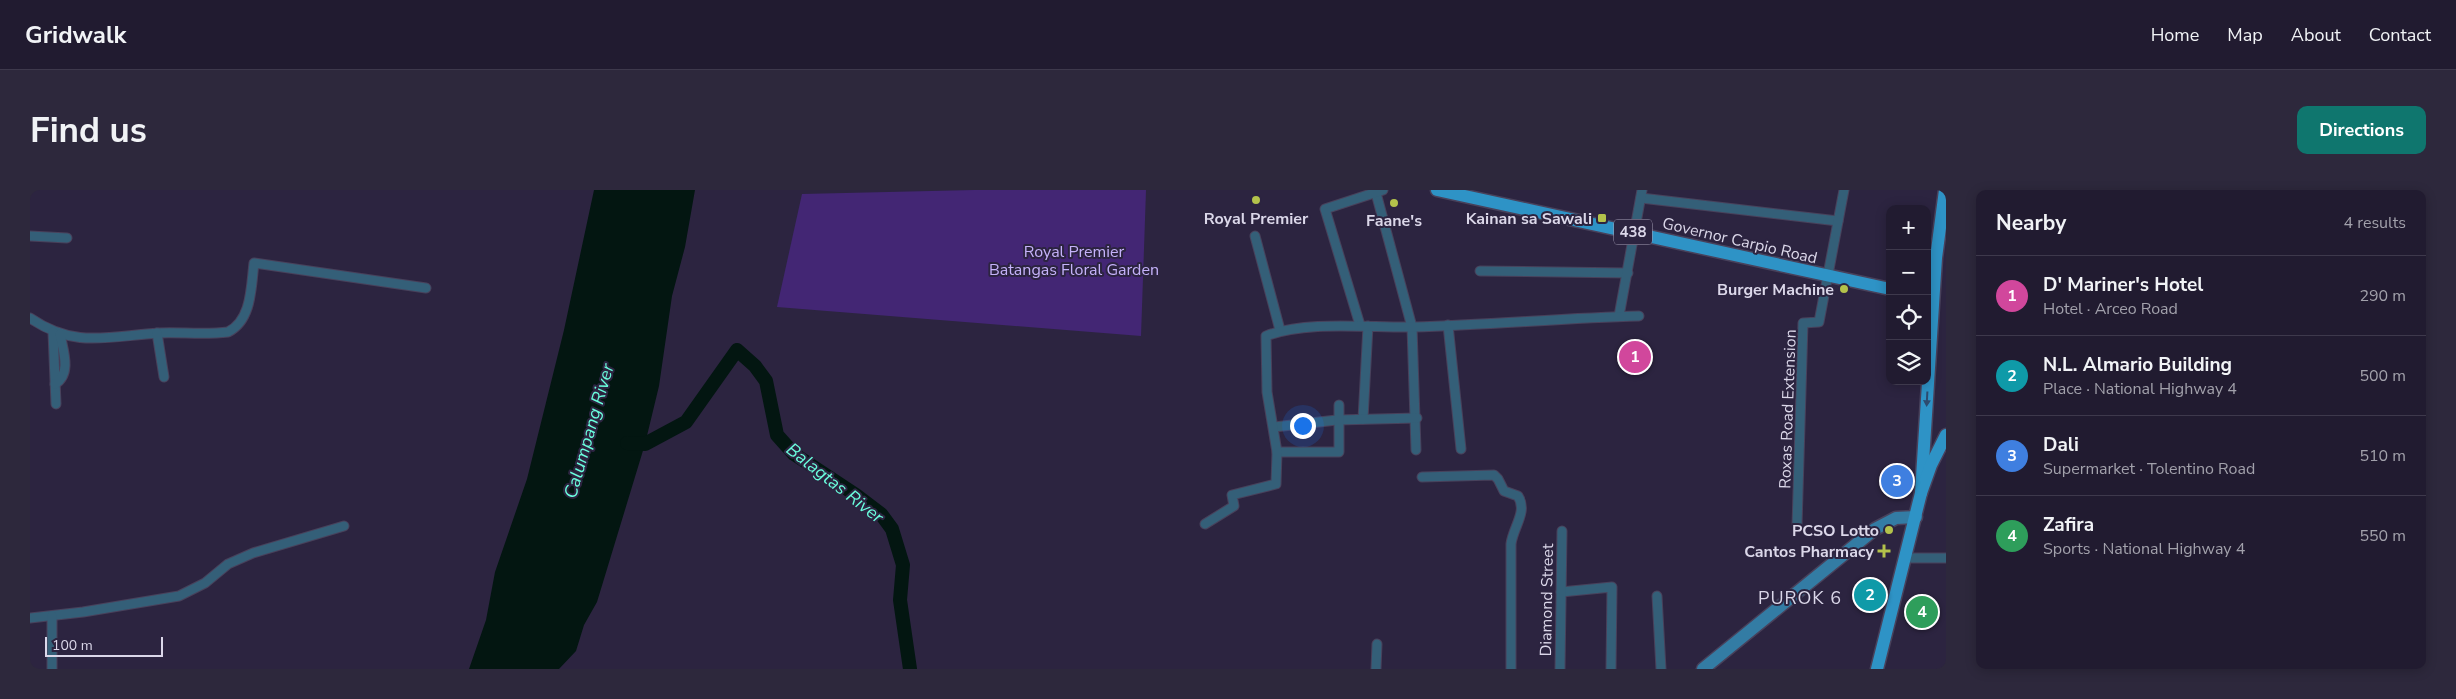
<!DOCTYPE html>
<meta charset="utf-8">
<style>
:root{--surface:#211b30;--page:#2d283c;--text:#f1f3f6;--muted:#a2a1ab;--line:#3e394c;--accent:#0f766e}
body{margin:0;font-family:"Nunito Sans",sans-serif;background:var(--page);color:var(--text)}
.controls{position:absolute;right:15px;top:15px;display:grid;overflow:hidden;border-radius:10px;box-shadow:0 2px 12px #0003}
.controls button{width:45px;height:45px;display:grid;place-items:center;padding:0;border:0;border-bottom:1px solid var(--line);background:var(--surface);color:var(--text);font:25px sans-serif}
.scale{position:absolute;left:15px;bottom:12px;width:118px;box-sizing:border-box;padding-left:5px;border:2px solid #dbd7e9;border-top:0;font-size:14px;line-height:18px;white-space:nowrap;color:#dbd7e9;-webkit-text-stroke:4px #2c2440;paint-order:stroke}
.you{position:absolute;left:1272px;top:235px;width:18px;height:18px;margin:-12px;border:4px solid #fff;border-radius:50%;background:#1a73e8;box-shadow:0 0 0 8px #1a73e833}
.badge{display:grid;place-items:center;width:32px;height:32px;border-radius:50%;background:var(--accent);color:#fff;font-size:16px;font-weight:700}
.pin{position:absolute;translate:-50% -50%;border:2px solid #fff;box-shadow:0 1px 5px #0006}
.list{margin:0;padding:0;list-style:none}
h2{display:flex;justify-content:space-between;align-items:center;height:65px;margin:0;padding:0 20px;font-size:21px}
h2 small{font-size:16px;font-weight:400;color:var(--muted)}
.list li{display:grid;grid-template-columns:32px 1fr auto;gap:15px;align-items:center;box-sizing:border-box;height:80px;padding:0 20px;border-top:1px solid var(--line)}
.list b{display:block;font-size:19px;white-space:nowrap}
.list p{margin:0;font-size:16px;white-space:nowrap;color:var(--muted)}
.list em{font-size:16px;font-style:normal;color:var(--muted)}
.icon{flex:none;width:28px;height:28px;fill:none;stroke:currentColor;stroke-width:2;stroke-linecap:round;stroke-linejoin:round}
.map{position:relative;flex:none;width:1916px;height:479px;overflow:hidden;border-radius:10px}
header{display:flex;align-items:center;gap:30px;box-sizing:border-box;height:70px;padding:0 25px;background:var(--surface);border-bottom:1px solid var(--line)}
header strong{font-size:24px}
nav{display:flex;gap:28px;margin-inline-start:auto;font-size:18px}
.intro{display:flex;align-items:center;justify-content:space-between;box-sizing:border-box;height:120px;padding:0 30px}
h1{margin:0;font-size:35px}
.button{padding:12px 22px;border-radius:10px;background:var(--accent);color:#fff;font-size:18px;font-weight:700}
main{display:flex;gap:30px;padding:0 30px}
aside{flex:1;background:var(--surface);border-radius:10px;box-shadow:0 2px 12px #0003}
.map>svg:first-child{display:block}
.green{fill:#432674}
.water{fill:#031611}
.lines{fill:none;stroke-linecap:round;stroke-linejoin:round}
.river{stroke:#031611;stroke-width:14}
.street-casing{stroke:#48415b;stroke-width:11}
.secondary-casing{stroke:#48415b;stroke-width:15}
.primary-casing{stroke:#48415b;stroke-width:15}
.street{stroke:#345f78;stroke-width:9}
.secondary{stroke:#337ca4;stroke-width:12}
.primary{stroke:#2e93c6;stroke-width:12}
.oneway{fill:#2d4b6f}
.poi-dot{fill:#b3c24b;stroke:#2c2440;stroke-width:2}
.labels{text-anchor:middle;stroke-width:4;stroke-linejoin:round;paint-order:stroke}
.shield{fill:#2c2440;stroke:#a6a1b6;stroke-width:1}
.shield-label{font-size:15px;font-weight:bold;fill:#dbd7e9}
.poi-label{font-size:16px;font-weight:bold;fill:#dbd7e9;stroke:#2c2440;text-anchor:end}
.street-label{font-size:16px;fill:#dbd7e9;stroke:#2c2440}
.park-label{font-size:16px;fill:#c5b2fa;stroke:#2c2440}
.water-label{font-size:18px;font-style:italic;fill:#6afedd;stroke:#2c2440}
.neighbourhood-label{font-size:18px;letter-spacing:1px;fill:#dbd7e9;stroke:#2c2440}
</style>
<header>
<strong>Gridwalk</strong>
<nav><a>Home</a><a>Map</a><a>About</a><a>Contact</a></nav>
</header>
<div class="intro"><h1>Find us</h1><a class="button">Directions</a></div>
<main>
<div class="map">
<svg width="1916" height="479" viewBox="0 0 1916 479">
<rect width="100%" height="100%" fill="#2c2440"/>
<!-- green -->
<path class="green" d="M 944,0 L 1116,0 L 1111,146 L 747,117 L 772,4 Z"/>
<!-- water -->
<path class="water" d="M 564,0 L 665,0 L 655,57 L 642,106 L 629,196 L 615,254 L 567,412 L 554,435 L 546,461 L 529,479 L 439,479 L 456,430 L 465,382 L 497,289 L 534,140 Z"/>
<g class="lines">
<!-- river -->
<path class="river" d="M 597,253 L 615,254 L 656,232 L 707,160 L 725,176 L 736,191 L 747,245 L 764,264 L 826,305 L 851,324 L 862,339 L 873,375 L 870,410 L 880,479"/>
<!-- street casing -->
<g class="street-casing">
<g id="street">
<path d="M 1346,3 L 1382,137 L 1386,260"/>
<path d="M 1611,8 L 1808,31"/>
<path d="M 0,46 L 37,48"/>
<path d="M 1225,46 L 1250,140"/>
<path d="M 1450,81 L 1598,83"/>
<path d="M 1589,126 L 1612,0"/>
<path d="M 0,128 C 45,159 79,146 129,143 C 152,142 175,145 198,142 C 222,130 221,97 224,73 L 396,98"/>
<path d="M 1330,135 L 1295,19 L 1353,0"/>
<path d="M 1418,135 L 1431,259"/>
<path d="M 23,142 L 26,214"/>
<path d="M 127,143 L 134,187"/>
<path d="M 25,194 C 42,184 33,160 30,144"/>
<path d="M 1333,229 L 1338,136"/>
<path d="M 1244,237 L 1307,230 L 1387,228"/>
<path d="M 1247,262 L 1309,262 L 1309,215"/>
<path d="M 1392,287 L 1464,285 L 1468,289 L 1474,301 L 1488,306 C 1498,322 1483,337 1481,354 L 1481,479"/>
<path d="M 1175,334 L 1204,316 L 1202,305 L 1246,294 L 1247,262 L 1237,202 L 1236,146 C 1276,130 1340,138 1384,137 C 1459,135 1534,128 1609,126"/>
<path d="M 1767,336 L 1773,133 L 1789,132 L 1814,0"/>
<path d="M 1875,368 L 1916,368"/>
<path d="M 1531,402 L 1582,397 L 1581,479"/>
<path d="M 1627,406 L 1631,479"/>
<path d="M 0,428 L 53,422 L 149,406 L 175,393 L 198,374 L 223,363 L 314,336"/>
<path d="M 22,479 L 22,426"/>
<path d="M 1346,479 L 1347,454"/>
<path d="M 1530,479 L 1532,341"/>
</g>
</g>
<!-- secondary casing -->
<g class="secondary-casing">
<path id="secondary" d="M 1673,479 L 1845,339 L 1866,328 L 1886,327"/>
</g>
<!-- primary casing -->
<g class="primary-casing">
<g id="primary">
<path d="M 1407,0 L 1860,99"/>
<path d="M 1891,303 L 1906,68 L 1915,0"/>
<path d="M 1847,479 L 1891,303 L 1901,275 L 1916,245"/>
</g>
</g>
<!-- street -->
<use href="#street" class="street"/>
<!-- secondary -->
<use href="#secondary" class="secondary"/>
<!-- primary -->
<use href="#primary" class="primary"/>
</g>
<!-- one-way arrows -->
<defs><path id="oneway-solid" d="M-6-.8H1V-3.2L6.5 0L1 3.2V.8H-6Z" transform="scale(1.25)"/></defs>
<use class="oneway" href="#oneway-solid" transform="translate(1897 209) rotate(93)"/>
<!-- markers -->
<g class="poi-dot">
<circle cx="1226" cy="10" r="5"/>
<circle cx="1364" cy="13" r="5"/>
<rect x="1567" y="23" width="10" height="10" rx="2.5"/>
<circle cx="1814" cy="99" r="5"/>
<circle cx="1859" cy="340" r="5"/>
<path d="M1851.5 353.5h5v5h5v5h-5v5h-5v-5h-5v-5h5z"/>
</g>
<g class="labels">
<!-- shield labels -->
<rect class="shield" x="1584" y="29.5" width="38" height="25" rx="4"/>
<g class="shield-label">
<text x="1603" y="47">438</text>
</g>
<!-- poi labels -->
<g class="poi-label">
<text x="1226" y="34" text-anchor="middle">Royal Premier</text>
<text x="1562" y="34">Kainan sa Sawali</text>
<text x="1364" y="36" text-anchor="middle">Faane's</text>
<text x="1804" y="105">Burger Machine</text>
<text x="1849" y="346">PCSO Lotto</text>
<text x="1844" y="367">Cantos Pharmacy</text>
</g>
<!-- street labels -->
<g class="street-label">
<text transform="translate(1710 50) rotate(13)" y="6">Governor Carpio Road</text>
<text transform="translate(1757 219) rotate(-88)" y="6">Roxas Road Extension</text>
<text transform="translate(1516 410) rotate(-89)" y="6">Diamond Street</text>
</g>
<!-- park labels -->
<g class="park-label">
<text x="1044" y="67">Royal Premier<tspan x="1044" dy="18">Batangas Floral Garden</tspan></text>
</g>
<!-- water labels -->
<g class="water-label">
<text transform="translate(559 241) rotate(-74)" y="6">Calumpang River</text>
<text transform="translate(805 293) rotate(38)" y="6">Balagtas River</text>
</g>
<!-- neighbourhood labels -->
<g class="neighbourhood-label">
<text x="1770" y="414">PUROK 6</text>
</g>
</g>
</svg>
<div class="controls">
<button>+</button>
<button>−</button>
<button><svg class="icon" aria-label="locate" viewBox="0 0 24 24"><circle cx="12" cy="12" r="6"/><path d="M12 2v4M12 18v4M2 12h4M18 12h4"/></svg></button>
<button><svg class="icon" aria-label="layers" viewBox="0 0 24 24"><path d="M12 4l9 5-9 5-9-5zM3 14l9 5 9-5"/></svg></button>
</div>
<div class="scale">100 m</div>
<div class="you"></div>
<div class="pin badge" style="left:1605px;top:167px;background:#d1479c">1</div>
<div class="pin badge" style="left:1840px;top:405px;background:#0f9aa8">2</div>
<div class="pin badge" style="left:1867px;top:291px;background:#3f7fe0">3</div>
<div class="pin badge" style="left:1892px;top:422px;background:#2e9e5b">4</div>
</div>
<aside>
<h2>Nearby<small>4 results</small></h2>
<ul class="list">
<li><span class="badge" style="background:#d1479c">1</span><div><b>D' Mariner's Hotel</b><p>Hotel · Arceo Road</p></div><em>290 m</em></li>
<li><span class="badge" style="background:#0f9aa8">2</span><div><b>N.L. Almario Building</b><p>Place · National Highway 4</p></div><em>500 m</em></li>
<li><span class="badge" style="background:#3f7fe0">3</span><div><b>Dali</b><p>Supermarket · Tolentino Road</p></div><em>510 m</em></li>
<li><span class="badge" style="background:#2e9e5b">4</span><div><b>Zafira</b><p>Sports · National Highway 4</p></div><em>550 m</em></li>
</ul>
</aside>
</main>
